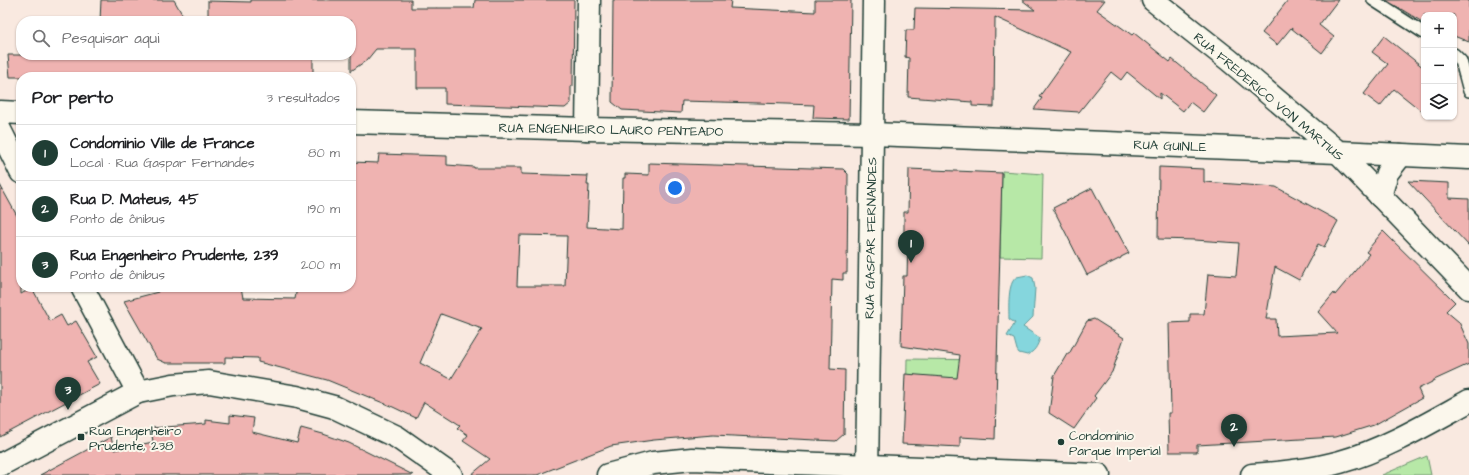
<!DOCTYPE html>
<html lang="pt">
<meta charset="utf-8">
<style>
:root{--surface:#fff;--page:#f2f2f2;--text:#202124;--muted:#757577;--line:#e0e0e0;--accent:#1f3d34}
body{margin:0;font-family:"Architects Daughter",sans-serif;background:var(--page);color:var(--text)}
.controls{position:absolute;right:12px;top:12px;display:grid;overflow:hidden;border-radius:8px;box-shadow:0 1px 3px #0004}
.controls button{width:36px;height:36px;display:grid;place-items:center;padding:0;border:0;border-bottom:1px solid var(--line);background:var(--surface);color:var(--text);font:20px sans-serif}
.you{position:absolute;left:675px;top:188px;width:14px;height:14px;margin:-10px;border:3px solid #fff;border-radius:50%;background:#1a73e8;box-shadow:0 0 0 6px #1a73e833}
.badge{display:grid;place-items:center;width:26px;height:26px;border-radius:50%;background:var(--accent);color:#fff;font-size:13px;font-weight:700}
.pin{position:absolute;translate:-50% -33px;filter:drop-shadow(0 1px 2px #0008)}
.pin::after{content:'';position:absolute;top:21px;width:14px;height:12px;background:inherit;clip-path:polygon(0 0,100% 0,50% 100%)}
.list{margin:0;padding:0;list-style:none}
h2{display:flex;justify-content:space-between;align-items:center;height:52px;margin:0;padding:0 16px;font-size:17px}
h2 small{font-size:13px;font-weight:400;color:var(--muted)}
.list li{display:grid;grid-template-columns:26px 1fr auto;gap:12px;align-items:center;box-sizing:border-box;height:56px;padding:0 16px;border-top:1px solid var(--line)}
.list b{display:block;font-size:15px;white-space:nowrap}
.list p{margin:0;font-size:13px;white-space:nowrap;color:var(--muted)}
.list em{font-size:13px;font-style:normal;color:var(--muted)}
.icon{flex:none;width:22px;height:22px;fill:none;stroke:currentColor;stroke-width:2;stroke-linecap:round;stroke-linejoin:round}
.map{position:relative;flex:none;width:1469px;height:475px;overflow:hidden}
.search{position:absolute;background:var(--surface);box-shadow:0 1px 3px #0004;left:16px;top:16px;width:340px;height:44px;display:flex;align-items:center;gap:10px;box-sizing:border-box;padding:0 14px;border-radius:16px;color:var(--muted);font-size:15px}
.panel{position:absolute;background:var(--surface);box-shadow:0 1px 3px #0004;left:16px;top:72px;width:340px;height:220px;border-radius:16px}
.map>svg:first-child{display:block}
.green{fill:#b7e8a7;stroke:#6b926e}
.water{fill:#85d6dd;stroke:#5c9999}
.building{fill:#efb3b1;stroke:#1f3d34;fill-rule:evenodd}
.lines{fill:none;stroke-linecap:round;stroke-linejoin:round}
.service-casing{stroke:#1f3d34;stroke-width:14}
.minor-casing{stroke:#1f3d34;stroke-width:25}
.tertiary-casing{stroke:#1f3d34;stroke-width:25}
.service{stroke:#fbf7ec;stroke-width:11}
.minor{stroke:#fbf7ec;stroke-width:22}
.tertiary{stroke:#fbf7ec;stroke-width:22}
.poi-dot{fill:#1f3d34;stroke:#fbf7ec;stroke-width:1.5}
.labels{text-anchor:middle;stroke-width:4;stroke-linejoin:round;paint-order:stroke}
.street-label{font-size:13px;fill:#1f3d34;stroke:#fbf7ec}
.poi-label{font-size:13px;fill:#1f3d34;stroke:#fbf7ec;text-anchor:start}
</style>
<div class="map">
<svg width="1469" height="475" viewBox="0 0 1469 475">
<rect width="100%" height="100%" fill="#f9e9e0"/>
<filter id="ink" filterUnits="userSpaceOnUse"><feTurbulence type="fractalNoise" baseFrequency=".025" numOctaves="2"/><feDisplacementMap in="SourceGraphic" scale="8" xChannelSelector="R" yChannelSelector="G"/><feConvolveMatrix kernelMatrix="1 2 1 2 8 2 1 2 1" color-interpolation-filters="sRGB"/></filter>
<g filter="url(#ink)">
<!-- green -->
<g class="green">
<path d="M 1002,171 L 1043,174 L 1041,258 L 1000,257 Z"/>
<path d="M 907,359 L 997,360 L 906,412 Z"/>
<path d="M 1427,456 L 1431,475 L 1382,475 Z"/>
</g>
<!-- water -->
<path class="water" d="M 1027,275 L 1033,278 L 1035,288 L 1033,317 L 1023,327 L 1040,338 C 1037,347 1035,351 1027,355 L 1019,353 L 1017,350 L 1014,339 L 1007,336 L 1015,323 L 1009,319 C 1009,309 1007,282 1017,277 C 1020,276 1024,276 1027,275 Z"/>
<!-- building -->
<g class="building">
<path d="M 101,0 L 174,0 L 186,21 L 100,21 Z"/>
<path d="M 251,0 L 411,0 L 411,8 L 474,8 L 475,0 L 574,0 L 573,86 L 571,86 L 571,103 L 565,108 L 445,104 L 445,88 L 417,88 L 417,49 L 376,49 L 367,60 L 351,71 L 351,21 L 208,21 L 208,1 L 251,2 Z"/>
<path d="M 613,0 L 731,0 L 730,8 L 815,12 L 815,0 L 851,0 L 849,119 L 813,118 L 814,105 L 758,103 L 682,101 L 681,113 L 622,110 L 612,102 Z"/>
<path d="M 1022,0 L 1105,0 L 1097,10 L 1132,35 L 1134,33 L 1170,62 L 1172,59 L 1216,95 L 1203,112 L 1190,102 L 1183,111 L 1160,93 L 1160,99 L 1127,72 L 1121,80 L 1111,72 L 1079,112 L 1034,109 L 1042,98 L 1039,97 L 1071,52 L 995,17 L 994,107 L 972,106 L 972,102 L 908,97 L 909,58 L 905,57 L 906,30 L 914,30 L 915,8 L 1035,10 Z"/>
<path d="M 1288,0 L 1338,0 L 1319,25 L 1334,37 L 1322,53 L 1291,28 L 1277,45 L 1262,33 Z"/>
<path d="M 1386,0 L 1469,0 L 1469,42 L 1454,36 L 1454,15 L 1424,15 L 1424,23 Z"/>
<path d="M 1384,36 L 1424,68 L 1424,113 L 1394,89 L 1380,106 L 1364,94 L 1388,64 L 1372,52 Z"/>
<path d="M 8,55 L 313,55 L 313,77 L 10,77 Z"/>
<path d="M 379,154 L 447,156 L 447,165 L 474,167 L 474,168 L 521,168 L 521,174 L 588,176 L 587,185 L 589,185 L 587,227 L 622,229 L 623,178 L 625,178 L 625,174 L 649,175 L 649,163 L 843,169 L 848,174 L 847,273 L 843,273 L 843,280 L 832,279 L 830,369 L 845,370 L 844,434 L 836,441 L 713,435 L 654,440 L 611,446 L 537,475 L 471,475 L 490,459 L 463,441 L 468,435 L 457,428 L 460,425 L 424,402 L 416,418 L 393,407 L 327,380 L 258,362 L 258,358 L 225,357 L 225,363 L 166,363 L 157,359 L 124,301 L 158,292 L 157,287 L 241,287 L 243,298 L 295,299 L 297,287 L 351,287 L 351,162 L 378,163 ZM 519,235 L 567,236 L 565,286 L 517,286 ZM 441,314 L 482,329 L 451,379 L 420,363 Z"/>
<path d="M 1159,167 L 1204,169 L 1204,182 L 1276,187 L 1338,221 L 1324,247 L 1318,244 L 1299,280 L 1275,267 L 1266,319 L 1276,319 L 1277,336 L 1337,333 L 1318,312 L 1334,293 L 1335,295 L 1369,254 L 1366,252 L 1383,231 L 1455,302 L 1446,311 L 1459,322 L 1469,344 L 1469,364 L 1432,381 L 1432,382 L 1418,389 L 1422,398 L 1374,425 L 1336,437 L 1197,445 L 1197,452 L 1169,452 L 1168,413 L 1171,413 L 1169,323 L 1190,322 L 1190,314 L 1204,314 L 1208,274 L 1236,276 L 1239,243 L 1195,240 L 1158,239 Z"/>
<path d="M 909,169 L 1002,173 L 995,439 L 960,437 L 960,447 L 902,444 L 905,374 L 957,378 L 960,355 L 901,346 L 903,276 L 907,276 L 908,240 L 904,240 L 904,212 L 908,212 Z"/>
<path d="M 1408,181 L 1449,183 L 1449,198 L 1469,199 L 1469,246 Z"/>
<path d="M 0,185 L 21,223 L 21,294 L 32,288 L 50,321 L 61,315 L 67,326 L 76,321 L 97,357 L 87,362 L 100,384 L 0,437 Z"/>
<path d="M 1092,188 L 1115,232 L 1117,231 L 1129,253 L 1121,257 L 1121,258 L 1087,275 L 1053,208 Z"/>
<path d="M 1094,319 L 1124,338 L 1112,372 L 1094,396 L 1096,398 L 1074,429 L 1049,413 L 1054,376 L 1067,354 L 1069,354 L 1087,321 Z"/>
<path d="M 230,415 L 254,418 L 252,432 L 297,443 L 301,428 L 323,434 L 349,443 L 413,475 L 40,475 L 111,437 L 114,450 L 153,442 L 151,428 L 206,424 L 206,420 L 230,423 Z"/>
</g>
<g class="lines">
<!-- service casing -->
<g class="service-casing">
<g id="service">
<path d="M 1373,0 L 1424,33"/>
<path d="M 1454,54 L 1461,61 L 1469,91"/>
</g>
</g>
<!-- minor casing -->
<g class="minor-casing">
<g id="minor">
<path d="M 1153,0 L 1229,60 L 1338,152 L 1469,288"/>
<path d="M 0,112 L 21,113"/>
<path d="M 351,122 L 587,129 L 872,134 L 1338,152 L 1469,158"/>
<path d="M 587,129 L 589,0"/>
<path d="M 0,130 L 21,172"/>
<path d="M 1380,196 L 1387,173 L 1401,155"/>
<path d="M 82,287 L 138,392"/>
<path d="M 0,465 L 138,392 L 173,385 L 209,382 L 297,397 L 334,407 L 397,437 L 451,475"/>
<path d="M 608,475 L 653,463 L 692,459 L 1099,475"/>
<path d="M 1252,475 C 1281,473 1312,470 1340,462 C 1384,450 1429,423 1469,401"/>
</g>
</g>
<!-- tertiary casing -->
<g class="tertiary-casing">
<path id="tertiary" d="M 867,475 L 874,0"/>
</g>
<!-- service -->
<use href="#service" class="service"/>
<!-- minor -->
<use href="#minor" class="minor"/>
<!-- tertiary -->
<use href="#tertiary" class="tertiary"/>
</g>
</g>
<!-- markers -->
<g class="poi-dot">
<rect x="77" y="433" width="8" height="8" rx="2"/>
<circle cx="1061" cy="442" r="4"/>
</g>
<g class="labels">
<!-- street labels -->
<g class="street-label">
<text transform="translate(1269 96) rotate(40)" y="5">RUA FREDERICO VON MARTIUS</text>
<text transform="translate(611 129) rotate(1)" y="5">RUA ENGENHEIRO LAURO PENTEADO</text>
<text transform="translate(1170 145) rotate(2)" y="5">RUA GUINLE</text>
<text transform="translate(870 238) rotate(-89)" y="5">RUA GASPAR FERNANDES</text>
</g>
<!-- poi labels -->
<g class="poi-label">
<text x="89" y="435">Rua Engenheiro<tspan x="89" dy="15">Prudente, 238</tspan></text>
<text x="1069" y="440">Condomínio<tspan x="1069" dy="15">Parque Imperial</tspan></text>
</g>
</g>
</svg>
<div class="controls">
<button>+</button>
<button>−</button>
<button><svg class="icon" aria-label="layers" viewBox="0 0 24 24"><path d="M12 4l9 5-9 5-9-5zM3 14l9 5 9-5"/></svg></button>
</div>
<div class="you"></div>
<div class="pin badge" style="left:911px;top:263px">1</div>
<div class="pin badge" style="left:1234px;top:447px">2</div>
<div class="pin badge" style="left:68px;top:410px">3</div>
<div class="search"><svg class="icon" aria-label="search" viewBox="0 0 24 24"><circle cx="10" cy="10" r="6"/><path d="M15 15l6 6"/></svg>Pesquisar aqui</div>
<section class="panel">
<h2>Por perto<small>3 resultados</small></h2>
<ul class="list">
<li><span class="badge">1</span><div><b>Condominio Ville de France</b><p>Local · Rua Gaspar Fernandes</p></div><em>80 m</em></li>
<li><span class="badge">2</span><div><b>Rua D. Mateus, 45</b><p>Ponto de ônibus</p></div><em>190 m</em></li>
<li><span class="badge">3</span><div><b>Rua Engenheiro Prudente, 239</b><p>Ponto de ônibus</p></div><em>200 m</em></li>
</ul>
</section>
</div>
